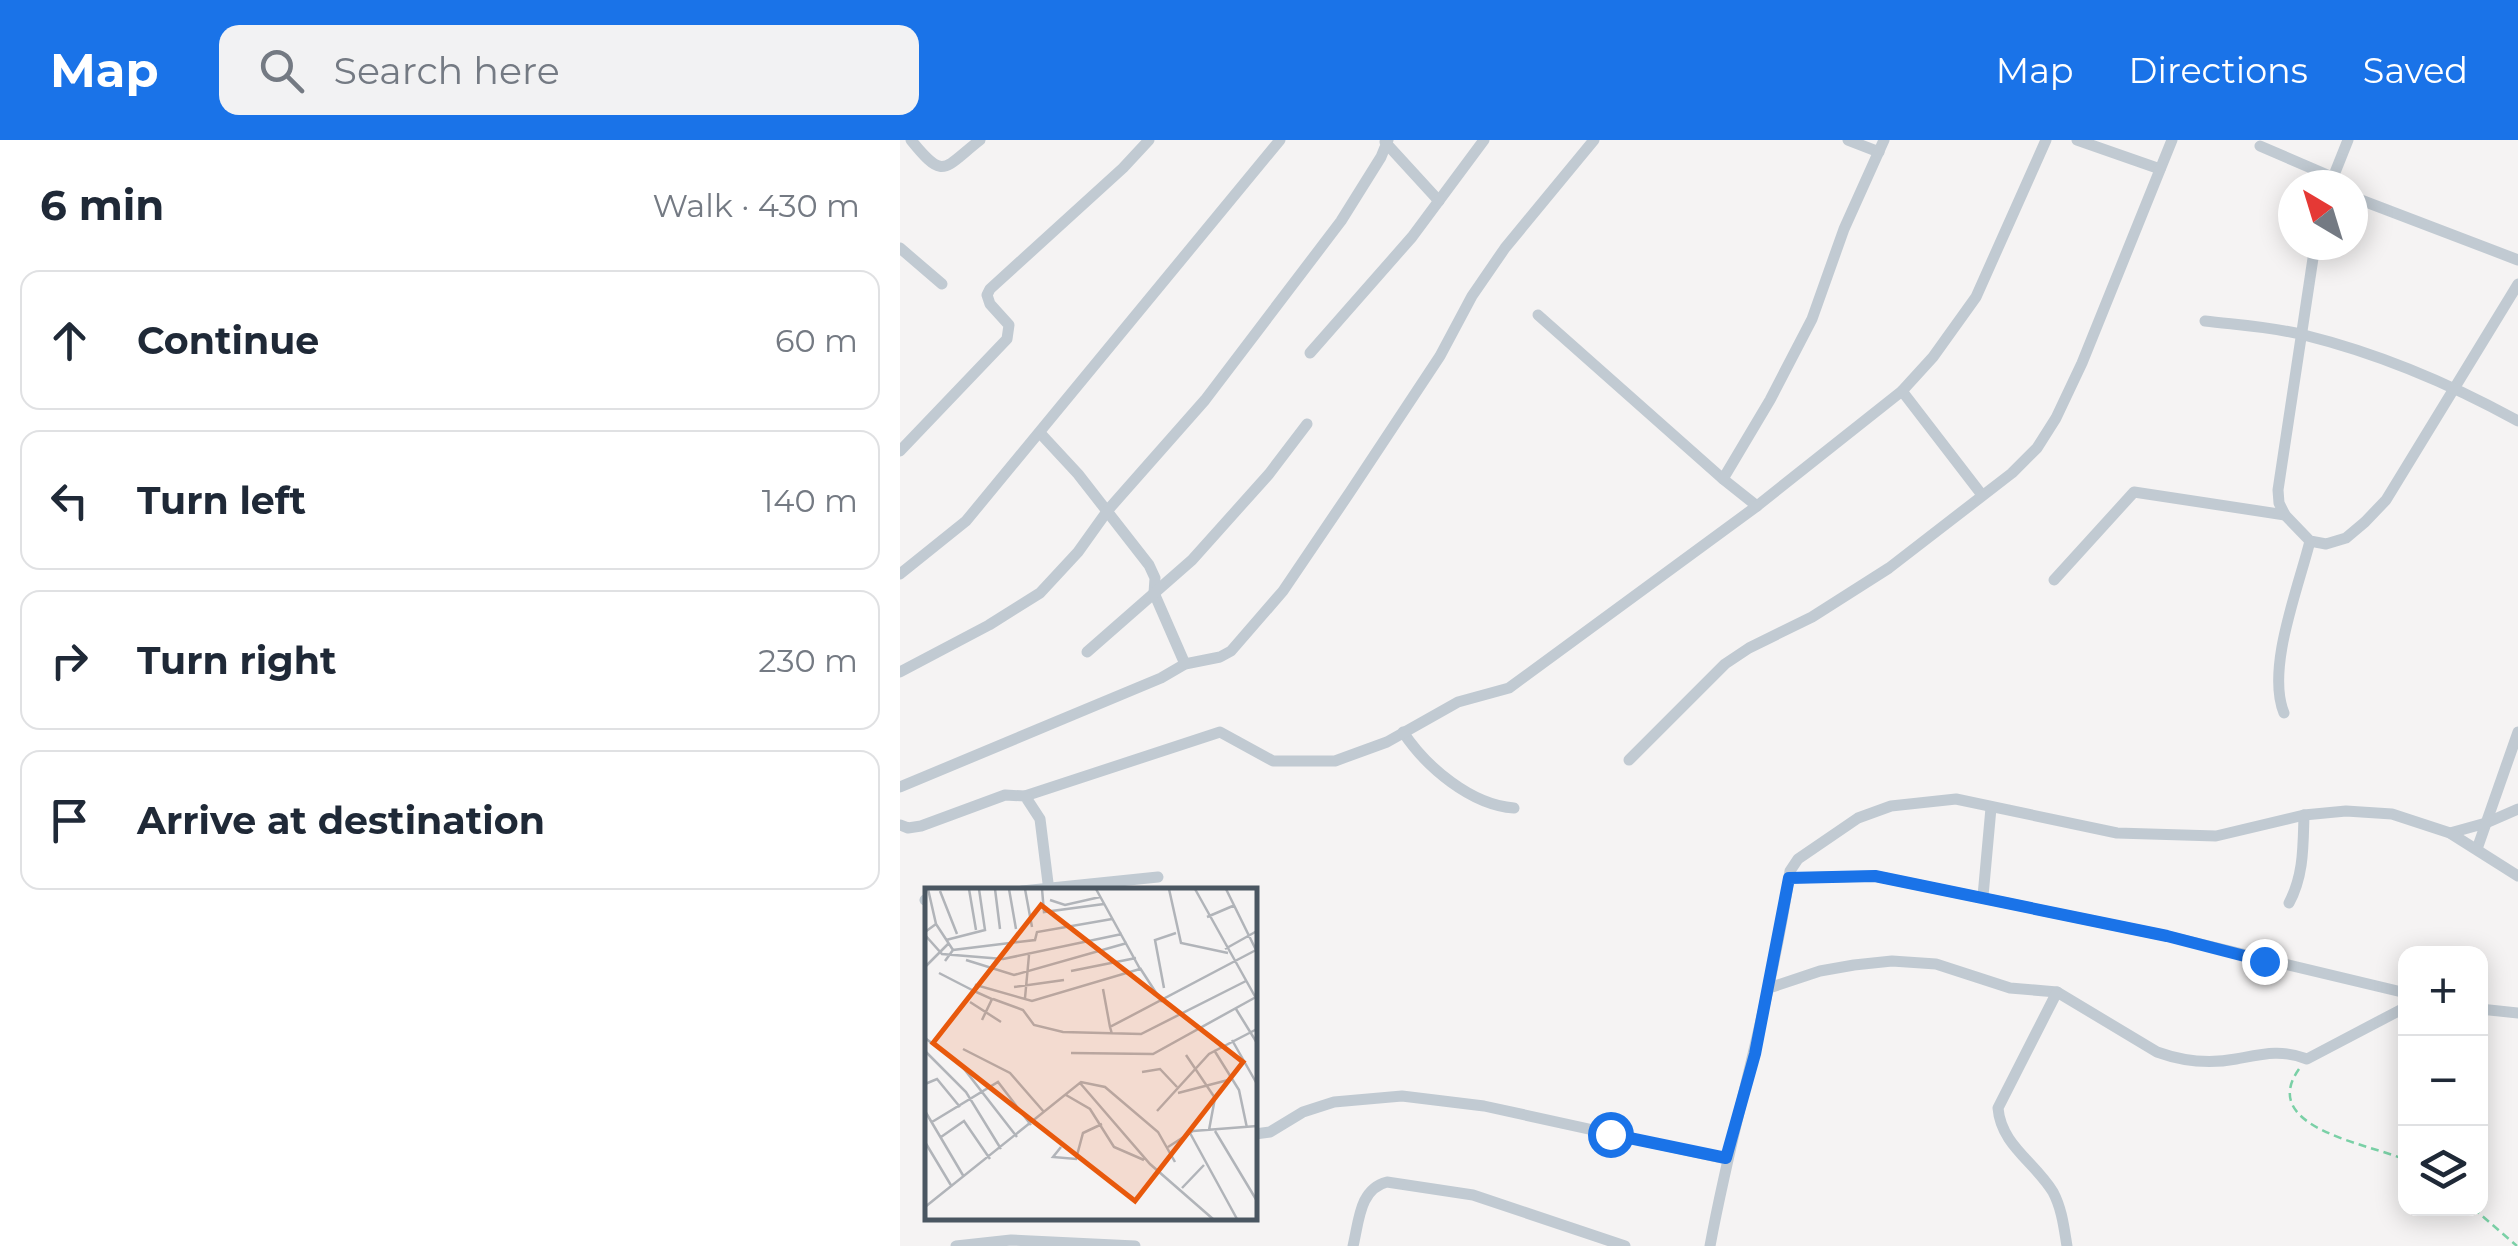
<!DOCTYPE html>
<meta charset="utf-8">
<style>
:root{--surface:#fff;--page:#f2f2f3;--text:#1f2937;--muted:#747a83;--line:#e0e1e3;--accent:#1a73e8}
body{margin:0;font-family:Montserrat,sans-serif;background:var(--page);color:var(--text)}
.controls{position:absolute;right:30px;bottom:30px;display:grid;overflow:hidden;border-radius:20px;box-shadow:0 5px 25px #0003}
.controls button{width:90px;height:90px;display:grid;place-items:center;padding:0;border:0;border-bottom:2px solid var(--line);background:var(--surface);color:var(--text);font:50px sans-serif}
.compass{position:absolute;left:1378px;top:30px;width:90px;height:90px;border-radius:50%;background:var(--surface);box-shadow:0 5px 25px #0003;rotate:322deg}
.stop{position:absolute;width:30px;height:30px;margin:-22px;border:8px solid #1a73e8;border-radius:50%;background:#fff}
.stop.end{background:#1a73e8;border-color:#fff;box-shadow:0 2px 10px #0008}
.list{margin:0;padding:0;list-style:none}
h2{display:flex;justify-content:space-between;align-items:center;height:130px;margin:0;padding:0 40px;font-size:42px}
h2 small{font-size:32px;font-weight:400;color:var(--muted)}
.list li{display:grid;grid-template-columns:65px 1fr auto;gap:30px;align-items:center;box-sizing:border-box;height:140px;margin:0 20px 20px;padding:0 20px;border:2px solid var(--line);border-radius:20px}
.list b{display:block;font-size:38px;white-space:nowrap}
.list em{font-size:32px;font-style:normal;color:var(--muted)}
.icon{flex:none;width:55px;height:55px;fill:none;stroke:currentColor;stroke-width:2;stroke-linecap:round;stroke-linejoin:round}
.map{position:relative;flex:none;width:1618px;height:1106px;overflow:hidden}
header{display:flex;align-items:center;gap:60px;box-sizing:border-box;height:140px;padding:0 50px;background:var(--accent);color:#fff}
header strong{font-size:48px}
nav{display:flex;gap:55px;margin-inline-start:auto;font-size:35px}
.search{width:700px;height:90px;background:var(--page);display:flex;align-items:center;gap:25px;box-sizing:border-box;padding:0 35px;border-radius:20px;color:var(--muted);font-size:38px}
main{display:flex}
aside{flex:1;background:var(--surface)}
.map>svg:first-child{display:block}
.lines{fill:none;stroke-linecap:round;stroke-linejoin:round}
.path{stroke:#7ad0a6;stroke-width:2.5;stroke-dasharray:8 5;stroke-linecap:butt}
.street{stroke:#c1cad2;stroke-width:11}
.route{stroke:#1a73e8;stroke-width:12}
.inset-road{fill:none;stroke:#b1b4b9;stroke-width:2.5}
.view{fill:#e8590c;fill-opacity:0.15;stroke:#e8590c;stroke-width:5}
.inset-edge{fill:none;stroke:#4a5661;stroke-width:5}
</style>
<header>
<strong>Map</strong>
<div class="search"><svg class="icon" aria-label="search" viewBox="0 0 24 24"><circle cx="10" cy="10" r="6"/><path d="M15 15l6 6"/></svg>Search here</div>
<nav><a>Map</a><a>Directions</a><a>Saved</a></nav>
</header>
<main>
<aside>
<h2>6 min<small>Walk · 430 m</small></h2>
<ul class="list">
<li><svg class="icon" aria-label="ahead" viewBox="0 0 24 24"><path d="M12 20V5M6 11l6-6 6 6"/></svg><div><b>Continue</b></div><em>60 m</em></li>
<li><svg class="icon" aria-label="left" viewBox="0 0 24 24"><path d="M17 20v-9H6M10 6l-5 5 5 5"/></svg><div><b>Turn left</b></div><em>140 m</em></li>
<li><svg class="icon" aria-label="right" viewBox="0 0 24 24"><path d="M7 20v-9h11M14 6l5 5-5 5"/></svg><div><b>Turn right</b></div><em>230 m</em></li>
<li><svg class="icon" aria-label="arrive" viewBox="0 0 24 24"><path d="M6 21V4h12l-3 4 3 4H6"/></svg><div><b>Arrive at destination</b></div></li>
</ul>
</aside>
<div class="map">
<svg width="1618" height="1106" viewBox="0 0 1618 1106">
<rect width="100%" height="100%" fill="#f5f3f3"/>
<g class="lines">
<!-- path -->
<g class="path">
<path d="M 1399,929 C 1357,988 1470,1004 1506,1020"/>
<path d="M 1573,1068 L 1617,1106"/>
</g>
<!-- street -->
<g class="street">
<path d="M 11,0 C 44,41 43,29 80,0"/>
<path d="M 948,0 L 979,12"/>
<path d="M 1177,0 L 1260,29"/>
<path d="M 485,2 L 539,61"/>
<path d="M 1360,6 L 1432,37"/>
<path d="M 1430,45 L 1448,0"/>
<path d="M 1453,57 L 1618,120"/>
<path d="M 1415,105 L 1378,350 L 1379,363 L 1385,375 L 1410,401 L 1426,404 L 1446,398 L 1465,382 L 1486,360 L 1618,144"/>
<path d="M 0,108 L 42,144"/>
<path d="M 638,175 L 823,339"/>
<path d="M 1305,181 C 1338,185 1373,187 1404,195 C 1481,214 1549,243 1618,281"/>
<path d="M 410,213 L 512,97 L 584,0"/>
<path d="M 1002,251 L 1082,355"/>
<path d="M 140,293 L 178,334 L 249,425 L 255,438 L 254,453 L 285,524"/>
<path d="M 0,311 L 107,199 L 109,185 L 90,164 L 87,155 L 90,149 L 223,28 L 249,0"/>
<path d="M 857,366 L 823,339 L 870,260 L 912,179 L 944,89 L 984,0"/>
<path d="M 0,434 L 66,381 L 380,0"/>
<path d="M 1154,440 L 1234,352 L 1385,375"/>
<path d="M 187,512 L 292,420 L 369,334 L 407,284"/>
<path d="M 0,532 L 89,485 L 140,453 L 178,412 L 208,370 L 305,260 L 441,81 L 481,17 L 488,0"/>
<path d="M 1384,573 C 1366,529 1398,449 1410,401"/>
<path d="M 503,592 C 526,627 571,665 614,668"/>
<path d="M 729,620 L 825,524 L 849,508 L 912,477 L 989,428 L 1112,333 L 1137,308 L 1156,278 L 1182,223 L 1272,0"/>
<path d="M 0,647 L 261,538 L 285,524 L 320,517 L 331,511 L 383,451 L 450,352 L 540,216 L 572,156 L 605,108 L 694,0"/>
<path d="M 125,656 L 320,592 L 373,621 L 435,621 L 487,602 L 558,562 L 609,548 L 857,366 L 1002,251 L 1033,217 L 1076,157 L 1146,0"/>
<path d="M 0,685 L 8,688 L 21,686 L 105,655 L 125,656 L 140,679 L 149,751"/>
<path d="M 1550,693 L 1586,683 L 1618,669"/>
<path d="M 1577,709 L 1618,592"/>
<path d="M 889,738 L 975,736 L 1267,796 L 1506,853"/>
<path d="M 122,751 L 258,737"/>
<path d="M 1083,756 L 1091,668"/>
<path d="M 25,760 L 28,759"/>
<path d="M 1389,763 C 1404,735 1403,706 1404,675"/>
<path d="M 869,848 L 920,831 L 954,825 L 992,821 L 1036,824 L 1110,848 L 1157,852 L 1257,912 C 1282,921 1310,924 1336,919 C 1363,914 1381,909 1407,919 L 1506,867"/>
<path d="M 1157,852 L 1098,968 C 1101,1005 1135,1022 1153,1052 C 1162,1069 1164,1088 1167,1106"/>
<path d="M 1580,869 L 1618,873"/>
<path d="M 355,994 L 370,992 L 403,972 L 434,962 L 502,956 L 584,966 L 826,1019"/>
<path d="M 56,1106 L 111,1100 L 235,1106"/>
<path d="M 453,1106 C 459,1082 459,1049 487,1042 L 573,1055 L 725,1106"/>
<path d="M 810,1106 C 833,980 872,858 890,731 L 898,719 L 958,678 L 991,666 L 1056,659 L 1217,693 L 1316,696 L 1404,675 L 1446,671 L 1492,674 L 1550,693 L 1618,736"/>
</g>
</g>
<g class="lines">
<!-- route -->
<path class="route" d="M 710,994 L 826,1018 L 855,914 L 889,738 L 975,736 L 1267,796 L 1364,821"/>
</g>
<!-- overview -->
<g transform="translate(25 748)">
<rect width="332" height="332" fill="#f5f3f3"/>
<path class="inset-road" d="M 44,1 L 51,42M 70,1 L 75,41M 84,1 L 91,41M 100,1 L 107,39M 117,1 L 119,24 L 179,16M 244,1 L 256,55 L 303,65M 270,1 L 332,112M 301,1 L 331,62M 15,3 L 32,46M 125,12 L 140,17 L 175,9M 282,29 L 310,17M 11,36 L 28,62M 0,44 L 11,36 L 3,1M 0,47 L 17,66 L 78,71 L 197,46M 21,52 L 60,42 L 54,1M 300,61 L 332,43M 41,72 L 89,87 L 202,55M 20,73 L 28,62 L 110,52 L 112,44 L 187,31M 0,79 L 24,55M 215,80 L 237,114M 146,83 L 211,70M 14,85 L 49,103M 89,99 L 139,92M 239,100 L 230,52 L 251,45M 178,101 L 185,139M 100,110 L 104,67M 68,111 L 98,122 L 109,137 L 138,144 L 216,146 L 321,93M 45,114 L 76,134M 311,121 L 332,155M 57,132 L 67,111 L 49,103 L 51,97 L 107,113 L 215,81 L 171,1M 187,146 L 185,139 L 331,62M 0,150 L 36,177 L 92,249M 307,152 L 332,196M 38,161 L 85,185 L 119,224M 289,162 L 314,202 L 322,240M 0,163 L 41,204 L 76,261M 146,165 L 228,166 L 331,109M 261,167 L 290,210 L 284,242M 217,184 L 235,181 L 252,199M 155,195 L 225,276 L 288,331M 0,196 L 12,191 L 35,219M 253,205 L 307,191M 141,207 L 165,221 L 189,259 L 219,272M 0,223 L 39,289M 232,223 L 284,166 L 332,141M 7,234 L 73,194 L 106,237M 290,243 L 332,313M 265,245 L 312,331M 16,249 L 39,233 L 65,271M 0,254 L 27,299M 136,259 L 128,269 L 151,271 L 158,245 L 177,236M 243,259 L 268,243 L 332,238M 257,300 L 279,277M 0,319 L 156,194 L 180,199 L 233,244 L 250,274"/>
<path class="view" d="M 116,17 L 318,174 L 210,313 L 8,155 Z"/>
<rect width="332" height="332" class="inset-edge"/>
</g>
</svg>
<div class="controls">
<button>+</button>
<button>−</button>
<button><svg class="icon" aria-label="layers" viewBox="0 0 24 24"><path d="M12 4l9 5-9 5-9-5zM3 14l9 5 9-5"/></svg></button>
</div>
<svg class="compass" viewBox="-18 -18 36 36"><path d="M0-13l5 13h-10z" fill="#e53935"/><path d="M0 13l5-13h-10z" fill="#747a83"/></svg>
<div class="stop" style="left:710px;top:994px"></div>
<div class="stop end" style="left:1364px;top:821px"></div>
</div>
</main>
